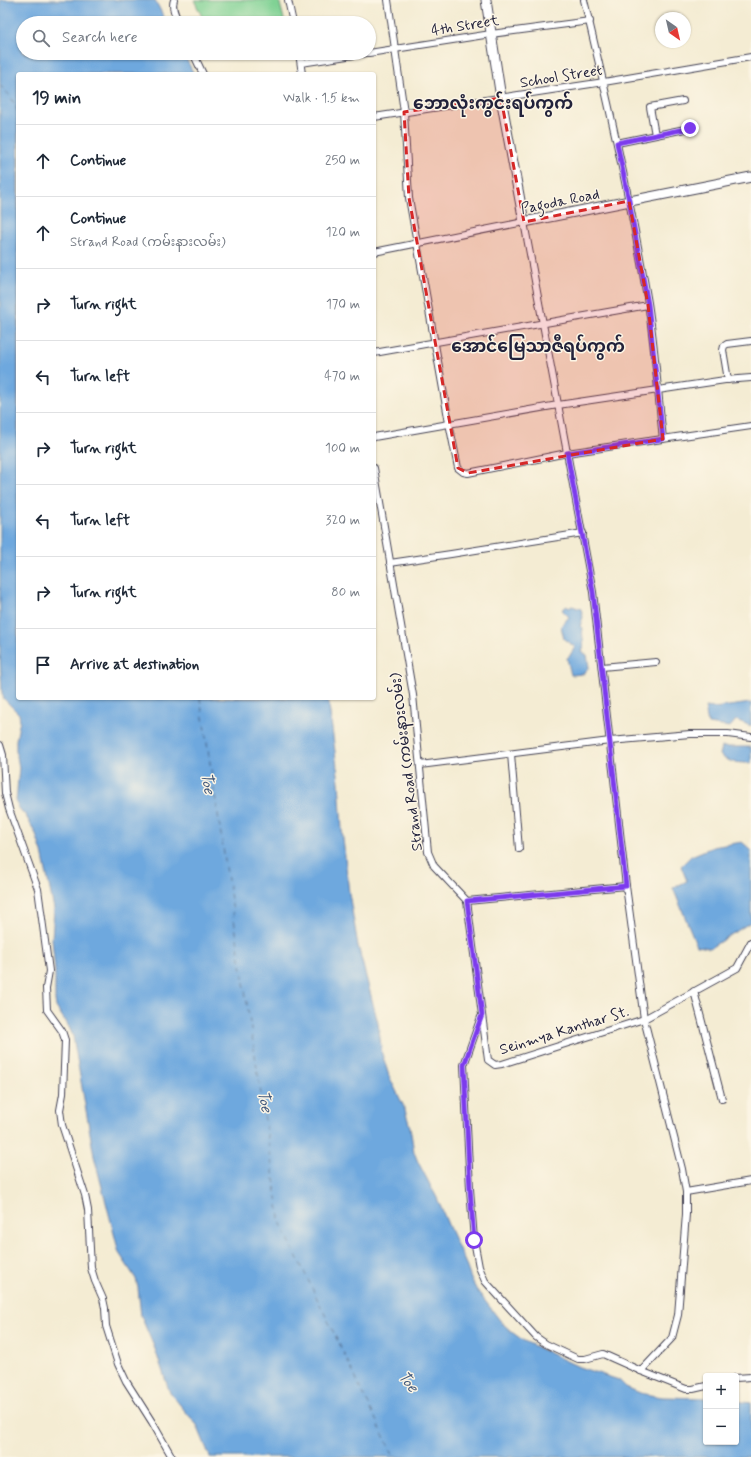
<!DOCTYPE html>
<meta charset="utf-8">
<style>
:root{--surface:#fff;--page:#f2f2f3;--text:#1f2937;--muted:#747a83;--line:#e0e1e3}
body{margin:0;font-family:Mynerve,"Noto Sans Myanmar",sans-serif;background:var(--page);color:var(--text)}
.controls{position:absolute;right:12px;bottom:12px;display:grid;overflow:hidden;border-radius:4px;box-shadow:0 1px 3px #0004}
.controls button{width:36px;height:36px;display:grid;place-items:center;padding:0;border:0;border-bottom:1px solid var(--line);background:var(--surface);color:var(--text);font:20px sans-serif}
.compass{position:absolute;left:655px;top:12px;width:36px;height:36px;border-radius:50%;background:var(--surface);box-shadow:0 1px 3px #0004;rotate:146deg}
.stop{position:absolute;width:12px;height:12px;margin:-9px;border:3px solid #7c3aed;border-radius:50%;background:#fff}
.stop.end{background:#7c3aed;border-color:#fff;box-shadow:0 1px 4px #0008}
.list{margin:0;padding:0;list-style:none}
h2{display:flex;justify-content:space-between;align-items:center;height:52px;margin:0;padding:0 16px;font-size:17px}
h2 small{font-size:13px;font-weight:400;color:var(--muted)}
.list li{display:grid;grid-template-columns:26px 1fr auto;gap:12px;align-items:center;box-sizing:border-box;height:72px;padding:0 16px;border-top:1px solid var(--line)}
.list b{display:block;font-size:15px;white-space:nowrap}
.list p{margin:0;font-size:13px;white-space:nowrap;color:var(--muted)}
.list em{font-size:13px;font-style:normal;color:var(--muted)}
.icon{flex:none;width:22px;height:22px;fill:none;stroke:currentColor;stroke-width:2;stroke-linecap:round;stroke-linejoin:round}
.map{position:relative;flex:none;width:751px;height:1457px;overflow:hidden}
.search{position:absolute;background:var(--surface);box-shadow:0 1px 3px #0004;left:16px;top:16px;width:360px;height:44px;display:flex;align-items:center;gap:10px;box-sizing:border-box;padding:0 14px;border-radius:22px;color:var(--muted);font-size:15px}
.panel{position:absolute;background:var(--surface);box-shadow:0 1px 3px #0004;left:16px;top:72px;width:360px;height:628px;border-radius:4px}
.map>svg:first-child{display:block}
.green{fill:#80d294;stroke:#517a68}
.water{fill:#6ea8de;stroke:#48658c}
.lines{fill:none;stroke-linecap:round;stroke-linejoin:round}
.ferry{stroke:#40587c;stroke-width:1;stroke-dasharray:5 4;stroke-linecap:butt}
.street-casing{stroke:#424052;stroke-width:8}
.secondary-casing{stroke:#424052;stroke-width:11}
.street{stroke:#fff;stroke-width:6}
.secondary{stroke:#fff;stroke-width:9}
.route{stroke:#7c3aed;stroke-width:5}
.marked{fill:#d62828;fill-opacity:0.2;stroke:#d62828;stroke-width:3;stroke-dasharray:8 5;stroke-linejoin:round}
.labels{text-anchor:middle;stroke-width:3;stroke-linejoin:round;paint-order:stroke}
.street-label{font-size:15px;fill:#22223b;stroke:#fcf5e5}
.water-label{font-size:16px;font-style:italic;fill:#40587c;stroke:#fcf5e5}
.quarter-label{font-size:17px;font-weight:bold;fill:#22223b;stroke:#fcf5e5}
</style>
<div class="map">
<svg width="751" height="1457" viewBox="0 0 751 1457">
<rect width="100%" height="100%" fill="#fcf5e5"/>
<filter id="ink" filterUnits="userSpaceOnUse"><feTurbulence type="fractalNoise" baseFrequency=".025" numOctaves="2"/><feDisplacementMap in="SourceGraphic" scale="8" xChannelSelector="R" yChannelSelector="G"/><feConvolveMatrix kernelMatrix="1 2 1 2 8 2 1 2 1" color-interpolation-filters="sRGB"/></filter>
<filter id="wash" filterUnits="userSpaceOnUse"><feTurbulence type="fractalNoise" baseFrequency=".012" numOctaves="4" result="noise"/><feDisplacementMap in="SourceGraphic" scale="16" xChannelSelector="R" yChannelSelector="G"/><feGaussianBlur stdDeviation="0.9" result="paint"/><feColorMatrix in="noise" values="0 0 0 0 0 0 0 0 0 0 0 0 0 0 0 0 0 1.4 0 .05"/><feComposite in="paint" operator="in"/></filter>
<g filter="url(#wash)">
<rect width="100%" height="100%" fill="#f4ecd3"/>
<!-- green -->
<path class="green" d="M 194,0 L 279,0 L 285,23 L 205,23 Z"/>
<!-- water -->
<g class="water">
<path d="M 0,0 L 155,0 L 167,23 L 23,23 L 23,53 L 183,53 L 194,74 L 18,74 L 18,698 L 328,698 L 339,782 L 342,830 L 349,893 L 358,946 L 378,1023 L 382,1054 L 389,1076 L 404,1107 L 410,1127 L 414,1152 L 418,1162 L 437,1198 L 449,1227 L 465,1262 L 471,1279 L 476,1289 L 502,1323 L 513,1333 L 524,1341 L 579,1367 L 619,1380 L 626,1387 L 640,1393 L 662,1397 L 706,1398 L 706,1442 L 736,1442 L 736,1401 L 751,1403 L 751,1457 L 210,1457 L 197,1425 L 170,1393 L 155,1349 L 141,1316 L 138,1288 L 136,1279 L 119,1253 L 94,1156 L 73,1036 L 69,1027 L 56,1007 L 55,1000 L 55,971 L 52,939 L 54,909 L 42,852 L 35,832 L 26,816 L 18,807 L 16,802 L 19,768 L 16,750 L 16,740 L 20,720 L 19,714 L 4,699 L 2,693 L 0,654 Z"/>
<path d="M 567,606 L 569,608 L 572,606 L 581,609 L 583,617 L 580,626 L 583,628 C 581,638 586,642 582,652 L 587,655 L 589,667 L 584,674 L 571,675 L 567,658 L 569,657 L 575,647 L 564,639 L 561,626 L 569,617 L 562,610 Z"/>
<path d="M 751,703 L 751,726 L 736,720 L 730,727 L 708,724 L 705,707 L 714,708 Z"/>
<path d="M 722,747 L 751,747 L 751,763 C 740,763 728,763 720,755 Z"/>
<path d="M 742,842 L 751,850 L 751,922 L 710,948 L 697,946 L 673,888 L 687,881 L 681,866 L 691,856 L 713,847 Z"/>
</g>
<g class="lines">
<!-- ferry -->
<g class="ferry">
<path d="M 0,85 L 11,97 L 18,112"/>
<path d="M 200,698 L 281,1224 L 394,1457"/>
</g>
</g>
</g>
<g filter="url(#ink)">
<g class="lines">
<!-- street casing -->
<g class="street-casing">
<g id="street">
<path d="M 174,0 C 171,8 176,16 179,23"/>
<path d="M 288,0 L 293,23"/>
<path d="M 388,0 L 404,112 L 409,198 L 449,423 L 458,468 L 463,472 L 468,473 L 567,453 L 751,426"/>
<path d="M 584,0 C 608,100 631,201 648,303 C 655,348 658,394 663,439"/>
<path d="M 193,53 L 203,74"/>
<path d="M 299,53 L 302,74"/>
<path d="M 369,53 L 491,34 L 590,21"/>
<path d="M 301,63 L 367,53"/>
<path d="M 374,117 L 604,82 L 751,57"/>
<path d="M 655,135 L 650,107 L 683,101"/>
<path d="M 617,143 L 690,128"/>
<path d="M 374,252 L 524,222 L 593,592 L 626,886 L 644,1019 L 682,1169 L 686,1192 L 686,1214 L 678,1315 L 672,1338 L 641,1371"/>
<path d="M 374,353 L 648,305"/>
<path d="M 728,380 L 723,350 L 724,346 L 727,344 L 751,341"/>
<path d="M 374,437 L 558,405 L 725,380 L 751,378"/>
<path d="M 374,468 L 413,695 L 428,852 L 434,866 L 467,901 L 488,1060 L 495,1065 L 502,1064 L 644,1019 L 737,968 L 751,942"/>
<path d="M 390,563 L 451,554 L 583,533"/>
<path d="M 602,667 L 656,662"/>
<path d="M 0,745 L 3,755 L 5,793 L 9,809 L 38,889 L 49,971 L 46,988 L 47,1010 L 62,1031 L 65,1040 L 63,1094 L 60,1110 L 62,1125 L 85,1195 L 88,1210 L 91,1268 L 95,1281 L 103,1299 L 105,1308 L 106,1326 L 118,1364 L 126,1381 L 152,1422 L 172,1457"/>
<path d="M 511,754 L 519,849"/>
<path d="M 420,765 L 610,741 L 690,734 L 728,734 L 751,737"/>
<path d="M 467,901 L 626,886"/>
<path d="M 694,991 L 722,1099"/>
<path d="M 481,1017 L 464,1065 L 470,1189 L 474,1240 L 479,1267 L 485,1281 L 536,1337 L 546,1344 L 578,1359 L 585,1359 L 603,1354 L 641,1371 L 686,1389 L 693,1389 L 706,1386"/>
<path d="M 686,1192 L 751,1181"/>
<path d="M 736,1378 L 751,1377"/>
</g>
</g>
<!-- secondary casing -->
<g class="secondary-casing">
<path id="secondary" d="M 486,0 L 501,98 L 524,222 L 751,177"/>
</g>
<!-- street -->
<use href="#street" class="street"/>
<!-- secondary -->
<use href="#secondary" class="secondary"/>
</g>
</g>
<g class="lines" filter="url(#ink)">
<!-- route -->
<path class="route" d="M 474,1240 L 470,1189 L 464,1065 L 482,1015 L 467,901 L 626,886 L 593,592 L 567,453 L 663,439 L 648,305 L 629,201 L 617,143 L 690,128"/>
</g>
<!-- marked area -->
<path class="marked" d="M 501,98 L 524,222 L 629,201 L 648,305 L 663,439 L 468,473 L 458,468 L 409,198 L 404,112 Z"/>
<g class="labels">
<!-- street labels -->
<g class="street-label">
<text transform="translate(465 25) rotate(-9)" y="5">4th Street</text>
<text transform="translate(561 76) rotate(-9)" y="5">School Street</text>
<text transform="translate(560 201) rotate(-11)" y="5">Pagoda Road</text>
<text transform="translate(406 762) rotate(-97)" y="5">Strand Road (ကမ်းနားလမ်း)</text>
<text transform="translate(564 1030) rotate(-17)" y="5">Seinmya Kanthar St.</text>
</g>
<!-- water labels -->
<g class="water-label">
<text transform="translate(209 783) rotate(81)" y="6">Toe</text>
<text transform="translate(266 1101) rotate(79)" y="6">Toe</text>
<text transform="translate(409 1381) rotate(53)" y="6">Toe</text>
</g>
<!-- quarter labels -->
<g class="quarter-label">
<text x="493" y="109">ဘောလုံးကွင်းရပ်ကွက်</text>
<text x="538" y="352">အောင်မြေသာဇီရပ်ကွက်</text>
</g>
</g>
</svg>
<div class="controls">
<button>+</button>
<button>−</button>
</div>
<svg class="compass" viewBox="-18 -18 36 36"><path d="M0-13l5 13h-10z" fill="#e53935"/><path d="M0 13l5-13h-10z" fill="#747a83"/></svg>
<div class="stop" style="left:474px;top:1240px"></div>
<div class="stop end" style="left:690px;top:128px"></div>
<div class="search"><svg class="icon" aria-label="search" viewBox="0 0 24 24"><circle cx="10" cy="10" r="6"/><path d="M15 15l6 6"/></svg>Search here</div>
<section class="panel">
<h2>19 min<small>Walk · 1.5 km</small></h2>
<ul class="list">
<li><svg class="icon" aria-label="ahead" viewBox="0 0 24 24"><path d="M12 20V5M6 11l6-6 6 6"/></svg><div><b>Continue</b></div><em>250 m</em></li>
<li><svg class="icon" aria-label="ahead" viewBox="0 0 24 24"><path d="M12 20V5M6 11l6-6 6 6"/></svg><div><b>Continue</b><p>Strand Road (ကမ်းနားလမ်း)</p></div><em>120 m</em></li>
<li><svg class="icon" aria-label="right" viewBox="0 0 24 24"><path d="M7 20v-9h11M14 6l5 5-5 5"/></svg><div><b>Turn right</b></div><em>170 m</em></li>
<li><svg class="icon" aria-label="left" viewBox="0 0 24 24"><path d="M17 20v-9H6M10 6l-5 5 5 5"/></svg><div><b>Turn left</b></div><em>470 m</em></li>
<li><svg class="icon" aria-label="right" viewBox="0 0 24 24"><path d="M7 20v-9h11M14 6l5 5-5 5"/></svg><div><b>Turn right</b></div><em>100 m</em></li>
<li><svg class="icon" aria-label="left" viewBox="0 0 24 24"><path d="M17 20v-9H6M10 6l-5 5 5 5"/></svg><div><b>Turn left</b></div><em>320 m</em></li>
<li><svg class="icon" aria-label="right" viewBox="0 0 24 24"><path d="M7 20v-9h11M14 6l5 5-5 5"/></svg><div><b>Turn right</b></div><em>80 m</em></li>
<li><svg class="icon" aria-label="arrive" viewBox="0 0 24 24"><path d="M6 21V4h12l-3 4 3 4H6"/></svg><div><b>Arrive at destination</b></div></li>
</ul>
</section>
</div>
